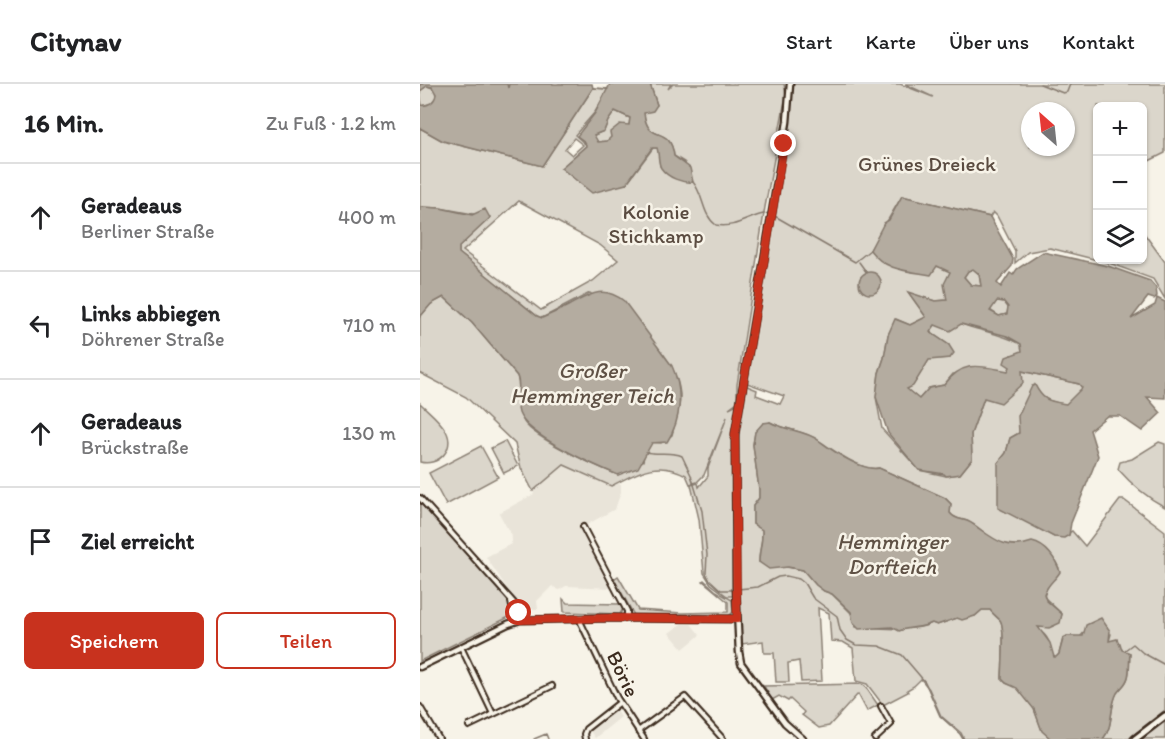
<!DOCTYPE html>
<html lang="de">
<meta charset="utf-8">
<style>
:root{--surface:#fff;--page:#f2f2f2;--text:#202124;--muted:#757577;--line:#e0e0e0;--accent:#c8321e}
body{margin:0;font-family:Itim,sans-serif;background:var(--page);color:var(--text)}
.controls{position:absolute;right:18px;top:18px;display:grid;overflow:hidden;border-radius:9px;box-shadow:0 2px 4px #0004}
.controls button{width:54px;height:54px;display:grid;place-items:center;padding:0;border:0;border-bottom:2px solid var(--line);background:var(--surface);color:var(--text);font:30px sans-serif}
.compass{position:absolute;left:601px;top:18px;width:54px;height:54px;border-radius:50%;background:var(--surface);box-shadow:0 2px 4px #0004;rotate:333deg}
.stop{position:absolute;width:18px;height:18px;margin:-14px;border:4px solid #c8321e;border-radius:50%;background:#fff}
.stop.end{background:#c8321e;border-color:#fff;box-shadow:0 2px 6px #0008}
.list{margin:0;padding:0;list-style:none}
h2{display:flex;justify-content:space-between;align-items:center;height:78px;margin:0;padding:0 24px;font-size:26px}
h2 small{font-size:20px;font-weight:400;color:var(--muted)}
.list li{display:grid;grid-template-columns:39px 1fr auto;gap:18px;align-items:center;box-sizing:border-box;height:108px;padding:0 24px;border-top:2px solid var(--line)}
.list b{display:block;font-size:22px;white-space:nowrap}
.list p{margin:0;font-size:20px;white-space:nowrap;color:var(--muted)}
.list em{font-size:20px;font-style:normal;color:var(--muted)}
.actions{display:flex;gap:12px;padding:18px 24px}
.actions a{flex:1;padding:14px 0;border:2px solid var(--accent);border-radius:9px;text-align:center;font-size:21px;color:var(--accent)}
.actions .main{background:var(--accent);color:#fff}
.icon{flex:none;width:33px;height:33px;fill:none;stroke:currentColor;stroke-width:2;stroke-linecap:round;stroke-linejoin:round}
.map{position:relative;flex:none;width:745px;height:655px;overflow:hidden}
header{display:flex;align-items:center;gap:36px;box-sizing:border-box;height:84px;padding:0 30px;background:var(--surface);border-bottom:2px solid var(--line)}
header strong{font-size:28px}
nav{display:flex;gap:33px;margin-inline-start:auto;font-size:21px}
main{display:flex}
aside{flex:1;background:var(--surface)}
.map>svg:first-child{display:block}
.built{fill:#e9e4d9}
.green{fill:#dbd6cb;stroke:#8b8074;stroke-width:1.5;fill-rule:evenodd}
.water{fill:#b4aca0;stroke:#84786c;stroke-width:1.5;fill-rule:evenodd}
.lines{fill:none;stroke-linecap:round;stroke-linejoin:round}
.stream{stroke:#84786c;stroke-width:1.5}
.minor-casing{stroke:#3b2a1e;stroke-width:8}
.tertiary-casing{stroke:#3b2a1e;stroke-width:9}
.secondary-casing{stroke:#3b2a1e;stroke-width:10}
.minor{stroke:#f7f3e8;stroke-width:4}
.tertiary{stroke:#f7f3e8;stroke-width:4.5}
.secondary{stroke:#f7f3e8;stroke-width:5}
.route{stroke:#c8321e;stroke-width:8}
.labels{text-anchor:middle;stroke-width:5;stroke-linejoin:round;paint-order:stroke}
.park-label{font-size:21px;fill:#5b4c41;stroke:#f7f3e8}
.street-label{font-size:21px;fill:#3b2a1e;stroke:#f7f3e8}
.water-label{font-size:22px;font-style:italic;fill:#5f5145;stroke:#f7f3e8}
</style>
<header>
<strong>Citynav</strong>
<nav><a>Start</a><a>Karte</a><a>Über uns</a><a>Kontakt</a></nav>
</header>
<main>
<aside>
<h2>16 Min.<small>Zu Fuß · 1.2 km</small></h2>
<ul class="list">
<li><svg class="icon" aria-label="ahead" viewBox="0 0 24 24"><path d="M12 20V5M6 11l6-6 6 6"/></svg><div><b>Geradeaus</b><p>Berliner Straße</p></div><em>400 m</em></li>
<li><svg class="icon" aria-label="left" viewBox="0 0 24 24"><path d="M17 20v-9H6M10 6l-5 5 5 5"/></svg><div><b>Links abbiegen</b><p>Döhrener Straße</p></div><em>710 m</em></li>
<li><svg class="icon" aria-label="ahead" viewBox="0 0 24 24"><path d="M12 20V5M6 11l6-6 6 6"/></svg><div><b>Geradeaus</b><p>Brückstraße</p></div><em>130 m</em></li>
<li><svg class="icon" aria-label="arrive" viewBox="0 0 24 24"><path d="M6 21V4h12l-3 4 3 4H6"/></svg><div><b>Ziel erreicht</b></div></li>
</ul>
<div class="actions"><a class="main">Speichern</a><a>Teilen</a></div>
</aside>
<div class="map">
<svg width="745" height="655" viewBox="0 0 745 655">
<rect width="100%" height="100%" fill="#f7f3e8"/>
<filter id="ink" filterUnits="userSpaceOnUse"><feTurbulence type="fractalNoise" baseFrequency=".0167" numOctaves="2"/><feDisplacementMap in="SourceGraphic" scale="12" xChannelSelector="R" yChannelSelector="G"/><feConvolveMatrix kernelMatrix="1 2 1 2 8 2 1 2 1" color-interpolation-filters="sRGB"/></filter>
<g filter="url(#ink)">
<!-- built -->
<g class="built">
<path d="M 144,381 L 201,400 L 201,408 L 195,425 L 161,444 L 192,504 L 146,502 L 139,506 L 132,502 L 117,517 L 118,525 L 101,525 L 66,473 L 91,460 L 92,453 L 79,429 L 114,410 L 113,407 Z"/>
<path d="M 261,540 L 271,540 L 280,551 L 263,565 L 249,549 Z"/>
<path d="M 195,625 L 201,633 L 175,654 L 169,646 Z"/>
</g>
<!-- green -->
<g class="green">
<path d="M 230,0 L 251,0 L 248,5 L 253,0 L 364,0 L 366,11 L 345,123 L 317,301 L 317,318 L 309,324 L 317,320 L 312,356 L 313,512 L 307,512 L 291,500 L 284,489 L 279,435 L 271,401 L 278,399 L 279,403 L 288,392 L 288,384 L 307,333 L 284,391 L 277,398 L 270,400 L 266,391 C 237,375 217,389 191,402 L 144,381 L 113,407 L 101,384 L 95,360 L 46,313 L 0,289 L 0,233 L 11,220 L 24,213 L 52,239 L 97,292 C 102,306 95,323 104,338 C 115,355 178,383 198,391 L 223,377 L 225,367 L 232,358 L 241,359 L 252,351 C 255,338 261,323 260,310 C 255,262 204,235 170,209 L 122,234 L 117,232 L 39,169 L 39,163 L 70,133 L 20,124 L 0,123 L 0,44 L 23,57 L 122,82 L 173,4 L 188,5 L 175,28 L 155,51 L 164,59 L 165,58 L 166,62 L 141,84 L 206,100 L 233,64 L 238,64 L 240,82 L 264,78 L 254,72 C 250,39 228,62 224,29 L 237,21 ZM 154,54 L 163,61 L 152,71 L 145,65 ZM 99,117 L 180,161 L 198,176 L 173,197 L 121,226 L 43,167 Z"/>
<path d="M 372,0 L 480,0 L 513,13 L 485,0 L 745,0 L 745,69 L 723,80 L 722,22 L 678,22 L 678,176 L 722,176 L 723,148 L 745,178 L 745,215 L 733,195 L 689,179 L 630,164 L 608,168 L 595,179 L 595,167 L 577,132 L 573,128 L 570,133 L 482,112 L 450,166 L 517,182 L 530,187 L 527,216 L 515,217 L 489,209 L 506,233 L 490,241 L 476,235 L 468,251 L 464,274 L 459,289 L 456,313 L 462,345 L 499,386 L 526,392 L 540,390 L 552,375 L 551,350 L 564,314 L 602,287 L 659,300 L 663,304 L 647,321 C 629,317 623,317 615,301 L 599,349 L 590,354 L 586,369 L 578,379 L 600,436 L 604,436 L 634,453 L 649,451 L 650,448 L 652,447 L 665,462 L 700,416 L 704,416 L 745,447 L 745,626 L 708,655 L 683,655 C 694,642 689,624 697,609 C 701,603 706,601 708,593 C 710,586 709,577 710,569 L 702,566 L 700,559 L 689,557 L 691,550 L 666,546 L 660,553 L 647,552 L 643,554 L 639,570 L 636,574 L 632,571 C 632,562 627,550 619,547 L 619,542 L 626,543 L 640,536 L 642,530 L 624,513 C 624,505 635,493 639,484 C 621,448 611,467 581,459 C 569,455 562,445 551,439 C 543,434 536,437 530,429 L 531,420 L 525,414 L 459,384 C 441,388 410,363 396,355 C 382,346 364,346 350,338 L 335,348 L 333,360 L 339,405 L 339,414 L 333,422 L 333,440 L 342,445 C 343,457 339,466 339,478 L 383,486 L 396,501 L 404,507 L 412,510 L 431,529 L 436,543 C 458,543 493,549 512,539 L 517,541 L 537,534 L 555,532 L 562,526 L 570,526 C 573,530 577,533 580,536 C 586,543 582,584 582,595 L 586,599 L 597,603 L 614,625 L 622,646 L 631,655 L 544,655 L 541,649 L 521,632 L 509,605 L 501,595 L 494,602 L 487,606 L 488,608 L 463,621 L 447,600 L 436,597 L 433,564 L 423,558 L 411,557 L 409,529 L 398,524 L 402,597 L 381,598 L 379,577 L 368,579 L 369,598 L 356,598 L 354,569 L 344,569 L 343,557 L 322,560 L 318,500 L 317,364 L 325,301 L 337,306 L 336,311 L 360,320 L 364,312 L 327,299 L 361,98 L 370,31 ZM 610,27 L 646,27 L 646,63 L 610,63 Z"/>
<path d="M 7,2 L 15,5 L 16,13 L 11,19 L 2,22 L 0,7 Z"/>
<path d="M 195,27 L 210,34 L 209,41 L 187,57 L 177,58 L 174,51 L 184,47 L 188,37 Z"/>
<path d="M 553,185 L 559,190 L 561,202 L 551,201 L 544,193 L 548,187 Z"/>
<path d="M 577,216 L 584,218 L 588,223 L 587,230 L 579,232 L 570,226 Z"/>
<path d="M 541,240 C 561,247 582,250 601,260 L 602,268 L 588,287 L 533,290 L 524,301 L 509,304 L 499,315 L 486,305 L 493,301 L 509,275 L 530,274 L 529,261 L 510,248 L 515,241 Z"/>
<path d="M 0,319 C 8,327 21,337 26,347 C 36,365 18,383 0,378 Z"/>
<path d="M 85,357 L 98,382 L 84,389 L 71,364 Z"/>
<path d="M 739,358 L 745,360 L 745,423 C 726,413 712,401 698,385 L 700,378 L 712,375 Z"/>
<path d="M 61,362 L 78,393 L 26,421 L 9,389 Z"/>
<path d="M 0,418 L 87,515 L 92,528 L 91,532 L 0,577 Z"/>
<path d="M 198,492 L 218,526 L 262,529 L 308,528 L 308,518 L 283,497 L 284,496 L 296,507 L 312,516 L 313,528 L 309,532 L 266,533 L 214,531 L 194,495 Z"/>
<path d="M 143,515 L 147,519 L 200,520 L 203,525 L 200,530 L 144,528 Z"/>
<path d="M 441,600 L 445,602 L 458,621 L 447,627 L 438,610 L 409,642 L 399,644 L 382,631 L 384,628 L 370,615 L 368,617 L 359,612 L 352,616 L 344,602 Z"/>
<path d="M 745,634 L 745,655 L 717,655 Z"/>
</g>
<!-- water -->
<g class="water">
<path d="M 0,0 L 87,0 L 88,4 L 89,0 L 172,0 L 173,4 L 122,82 L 23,57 L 0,44 L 0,21 C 8,23 15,18 16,10 L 12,3 L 7,2 L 0,7 Z"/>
<path d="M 190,0 L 230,0 L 237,21 L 233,27 L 224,29 C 227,61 250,39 254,72 L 270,84 L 273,98 C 262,99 248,94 241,84 C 238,79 239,70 237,64 L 232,64 L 206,100 L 172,109 L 141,84 L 166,62 L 165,58 L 157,52 L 175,29 ZM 195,27 L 210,34 L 209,41 L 200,40 L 190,48 L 191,53 L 187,57 L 178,58 L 174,51 L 184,47 L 188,37 Z"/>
<path d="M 482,112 L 570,133 L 593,175 L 592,182 L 577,199 L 581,203 L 590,189 L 593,191 L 597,185 L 623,168 L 688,182 L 730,197 L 736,204 L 737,212 L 734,215 L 728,213 L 711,235 L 735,221 L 737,214 L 745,218 L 745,314 L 727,313 L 741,329 L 722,347 L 700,332 L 687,332 L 670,346 L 678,372 L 651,439 L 649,451 L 644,454 L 634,453 L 578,424 L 578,379 L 586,369 L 590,354 L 599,349 L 598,332 L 612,302 L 615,301 C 623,317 629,317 646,320 L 662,304 L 659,300 L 602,287 L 603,299 L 581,319 L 564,314 L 551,350 L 552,375 L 540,390 L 526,392 L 524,390 L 499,386 L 468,349 L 456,313 L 459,289 L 464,274 L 468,251 L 475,235 L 490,241 L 506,233 L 488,208 L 515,217 L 527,216 L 524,200 L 530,188 L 517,182 L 511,191 C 488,187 465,187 450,166 L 464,139 L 469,136 ZM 553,185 L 559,190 L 561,202 L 551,201 L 544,193 L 548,187 ZM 577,217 L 584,218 L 588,223 L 587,230 L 579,232 L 570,227 ZM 541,240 L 587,252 L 601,260 L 602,267 L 586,273 L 584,279 L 590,283 L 588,287 C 560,282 544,275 524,301 L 509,304 L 499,315 L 487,305 L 493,302 L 509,276 L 530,274 L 534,269 L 529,261 L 510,248 L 515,241 L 530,247 Z"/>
<path d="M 0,123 L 20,124 L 52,131 L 65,125 L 70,134 L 39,163 L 39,169 L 117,232 L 122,234 C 131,230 140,226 148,222 C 169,211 182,200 204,217 L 252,282 C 263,306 262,335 247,358 L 232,359 L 218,384 L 198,391 C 176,382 107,352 99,329 C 95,317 102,304 97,292 L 52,239 L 24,213 L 11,220 L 0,233 Z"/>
<circle cx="450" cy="199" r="11"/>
<path d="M 350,338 C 364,346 387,347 398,356 C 410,365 442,388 459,384 L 525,414 L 531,420 L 530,429 C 536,437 544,434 551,439 C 572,453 585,468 612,458 C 626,461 636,475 640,488 C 635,496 627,501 624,510 L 626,516 L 642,530 L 640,539 L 629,544 L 618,543 L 630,559 L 634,573 L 636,573 L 639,570 L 643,555 L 647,552 L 663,552 L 666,541 L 681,534 L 690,547 L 689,557 L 697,555 L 702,566 L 710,569 C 709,577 710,586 708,593 C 706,601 701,603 697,609 C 689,623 694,642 683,655 L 631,655 L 622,647 L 614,625 L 597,604 L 586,599 L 582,595 C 582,584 586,543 580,536 C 577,533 573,530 570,526 L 562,526 L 555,532 L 542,536 L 537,534 L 517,541 L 512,539 C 500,545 490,542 479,547 L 472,543 L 439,545 L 433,539 L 431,528 L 412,510 L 404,507 L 396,501 L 383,486 L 368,483 L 349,485 L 339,478 C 339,466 343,458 342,446 L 333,440 L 333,422 L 339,414 L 339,405 L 333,361 L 335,348 L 343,339 Z"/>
</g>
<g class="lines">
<!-- stream -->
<g class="stream">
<path d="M 620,0 L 643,9 L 647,8 L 650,0"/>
<path d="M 173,4 L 188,5"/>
<path d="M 273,98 C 284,111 282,131 296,141 C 317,145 329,131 349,129"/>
<path d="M 353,131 L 435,178 L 450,166"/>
<path d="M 439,178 L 447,189"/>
<path d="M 226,368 C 238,371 252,367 262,372 L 271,391 L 282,427 L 287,471 L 286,489 L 289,495 L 301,506 L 313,506"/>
<path d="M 318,505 L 338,503 L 358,493 L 366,492 L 379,495 L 384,499 L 393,514 L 417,532 L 420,546 L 427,556 L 436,561 L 459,562 L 482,571 L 505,598 L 520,632 L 540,650 L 543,655"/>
<path d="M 705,566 L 713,560 L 723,569 L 745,581"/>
<path d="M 114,655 L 126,650 L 128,655"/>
</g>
<!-- minor casing -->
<g class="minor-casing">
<g id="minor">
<path d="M 0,414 L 94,519 L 100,536"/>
<path d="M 163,443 L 207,527 L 207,534"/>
<path d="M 91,518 L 95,537"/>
<path d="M 161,534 L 161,539 L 197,614 L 224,655"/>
<path d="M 41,563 L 73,630"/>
<path d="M 0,623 L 19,655"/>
<path d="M 49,642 L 132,602"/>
<path d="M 218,647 L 265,613 L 303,655"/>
<path d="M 165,655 L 164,650 L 166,645 L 199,619"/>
<path d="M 455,655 L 471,640 L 461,622"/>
</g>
</g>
<!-- tertiary casing -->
<g class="tertiary-casing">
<g id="tertiary">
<path d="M 370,0 L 367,38 L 315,350 L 316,504 L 319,568 L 321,579 L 365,639 L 383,655"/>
<path d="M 0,583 L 88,540 L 100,536 L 191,534 L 317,535"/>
</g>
</g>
<!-- secondary casing -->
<g class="secondary-casing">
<path id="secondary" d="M 715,655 L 745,632"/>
</g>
<!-- minor -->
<use href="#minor" class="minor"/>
<!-- tertiary -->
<use href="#tertiary" class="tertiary"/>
<!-- secondary -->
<use href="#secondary" class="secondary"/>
</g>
</g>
<g class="lines" filter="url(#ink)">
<!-- route -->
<path class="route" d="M 99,529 L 100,536 L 191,534 L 317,535 L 315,350 L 364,60"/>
</g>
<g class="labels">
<!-- park labels -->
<g class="park-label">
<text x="507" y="87">Grünes Dreieck</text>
<text x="236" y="135">Kolonie<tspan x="236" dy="24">Stichkamp</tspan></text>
</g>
<!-- street labels -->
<g class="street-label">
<text transform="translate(203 590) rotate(64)" y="7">Börie</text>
</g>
<!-- water labels -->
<g class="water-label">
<text x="172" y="294">Großer<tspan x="172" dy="25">Hemminger Teich</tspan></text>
<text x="472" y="465">Hemminger<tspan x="472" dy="25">Dorfteich</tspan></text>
</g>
</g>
</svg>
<div class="controls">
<button>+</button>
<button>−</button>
<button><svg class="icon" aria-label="layers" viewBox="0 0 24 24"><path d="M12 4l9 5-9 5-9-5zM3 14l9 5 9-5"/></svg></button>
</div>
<svg class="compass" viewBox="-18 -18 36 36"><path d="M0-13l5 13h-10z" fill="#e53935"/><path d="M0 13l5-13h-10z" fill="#757577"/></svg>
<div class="stop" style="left:99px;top:529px"></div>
<div class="stop end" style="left:364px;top:60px"></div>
</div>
</main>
